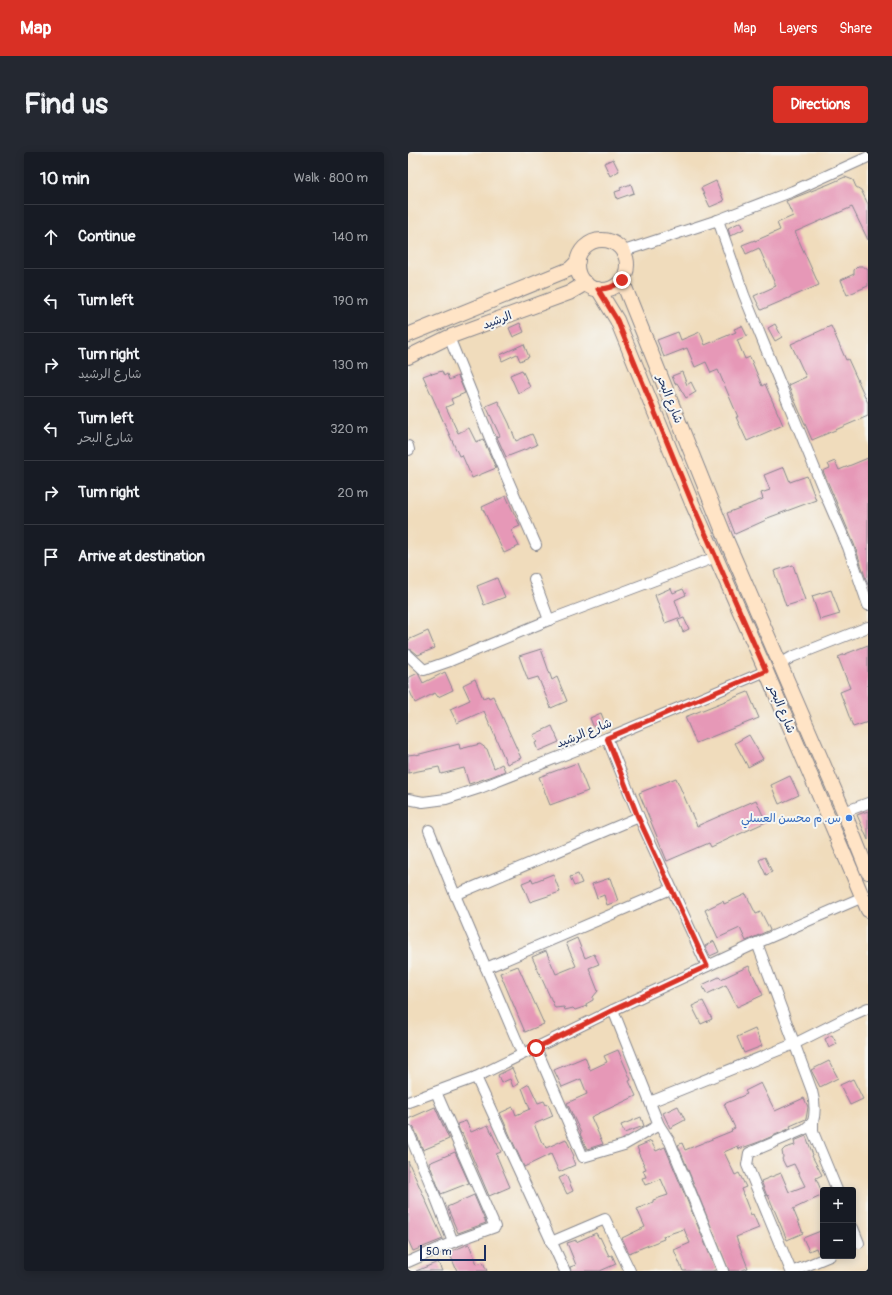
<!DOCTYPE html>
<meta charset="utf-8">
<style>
:root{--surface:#171b24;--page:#242831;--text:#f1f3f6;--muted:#9ea1a6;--line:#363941;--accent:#d93025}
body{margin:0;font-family:Pangolin,"Playpen Sans Arabic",sans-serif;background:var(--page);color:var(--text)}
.controls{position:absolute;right:12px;bottom:12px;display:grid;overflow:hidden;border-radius:4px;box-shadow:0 2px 10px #0003}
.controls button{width:36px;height:36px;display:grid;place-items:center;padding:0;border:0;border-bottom:1px solid var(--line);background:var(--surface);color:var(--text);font:20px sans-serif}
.scale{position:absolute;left:12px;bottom:10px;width:66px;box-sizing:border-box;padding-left:4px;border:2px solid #1b2f5e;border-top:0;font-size:11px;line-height:14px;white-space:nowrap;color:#1b2f5e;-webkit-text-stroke:3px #f6f6f2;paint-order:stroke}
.stop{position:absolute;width:12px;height:12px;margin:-9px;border:3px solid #d93025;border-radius:50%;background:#fff}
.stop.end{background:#d93025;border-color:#fff;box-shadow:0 1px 4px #0008}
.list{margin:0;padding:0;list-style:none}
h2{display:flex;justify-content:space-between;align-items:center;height:52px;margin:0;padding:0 16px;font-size:17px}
h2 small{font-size:13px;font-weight:400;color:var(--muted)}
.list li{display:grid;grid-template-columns:26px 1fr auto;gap:12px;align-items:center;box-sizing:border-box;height:64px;padding:0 16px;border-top:1px solid var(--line)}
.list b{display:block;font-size:15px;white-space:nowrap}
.list p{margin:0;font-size:13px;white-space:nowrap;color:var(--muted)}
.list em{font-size:13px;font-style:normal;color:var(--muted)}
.icon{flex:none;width:22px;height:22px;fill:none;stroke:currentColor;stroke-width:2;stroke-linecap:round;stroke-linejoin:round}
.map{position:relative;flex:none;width:460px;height:1119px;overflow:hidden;border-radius:4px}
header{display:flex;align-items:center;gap:24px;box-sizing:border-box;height:56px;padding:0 20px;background:var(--accent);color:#fff}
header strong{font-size:19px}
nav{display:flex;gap:22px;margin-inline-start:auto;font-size:14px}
.intro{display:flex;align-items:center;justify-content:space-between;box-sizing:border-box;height:96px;padding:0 24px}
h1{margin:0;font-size:28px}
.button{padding:10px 18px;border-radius:4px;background:var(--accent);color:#fff;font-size:14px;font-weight:700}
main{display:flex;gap:24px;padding:0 24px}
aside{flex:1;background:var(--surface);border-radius:4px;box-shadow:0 2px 10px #0003}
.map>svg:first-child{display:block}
.building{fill:#e698b7}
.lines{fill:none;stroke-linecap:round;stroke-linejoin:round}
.street-casing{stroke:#86868d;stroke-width:12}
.secondary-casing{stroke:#86868d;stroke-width:16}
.street{stroke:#fff;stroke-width:10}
.secondary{stroke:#ffe4c6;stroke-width:14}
.route{stroke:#d93025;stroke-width:5}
.shop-dot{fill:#3f7fe0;stroke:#f6f6f2;stroke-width:1.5}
.labels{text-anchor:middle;stroke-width:4;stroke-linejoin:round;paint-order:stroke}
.street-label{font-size:12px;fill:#1b2f5e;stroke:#f6f6f2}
.shop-label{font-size:12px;fill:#366cbe;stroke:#f6f6f2;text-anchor:end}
</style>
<header>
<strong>Map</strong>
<nav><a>Map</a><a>Layers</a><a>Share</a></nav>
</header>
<div class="intro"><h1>Find us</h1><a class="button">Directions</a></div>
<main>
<aside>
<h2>10 min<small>Walk · 800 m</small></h2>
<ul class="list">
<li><svg class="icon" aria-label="ahead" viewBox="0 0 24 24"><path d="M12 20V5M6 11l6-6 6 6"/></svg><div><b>Continue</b></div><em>140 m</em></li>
<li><svg class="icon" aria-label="left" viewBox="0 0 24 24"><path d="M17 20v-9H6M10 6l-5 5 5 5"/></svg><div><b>Turn left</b></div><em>190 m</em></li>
<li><svg class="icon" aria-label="right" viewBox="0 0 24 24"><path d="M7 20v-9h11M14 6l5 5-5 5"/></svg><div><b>Turn right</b><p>شارع الرشيد</p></div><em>130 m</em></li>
<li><svg class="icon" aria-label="left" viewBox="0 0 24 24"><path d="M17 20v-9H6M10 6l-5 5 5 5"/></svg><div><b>Turn left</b><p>شارع البحر</p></div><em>320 m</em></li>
<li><svg class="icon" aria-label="right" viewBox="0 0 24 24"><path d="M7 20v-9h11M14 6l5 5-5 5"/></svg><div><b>Turn right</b></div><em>20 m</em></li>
<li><svg class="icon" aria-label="arrive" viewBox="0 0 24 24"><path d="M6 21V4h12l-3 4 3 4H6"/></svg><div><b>Arrive at destination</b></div></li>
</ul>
</aside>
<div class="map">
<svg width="460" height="1119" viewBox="0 0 460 1119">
<rect width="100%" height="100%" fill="#f6f6f2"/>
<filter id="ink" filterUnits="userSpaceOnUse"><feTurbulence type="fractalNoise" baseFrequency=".025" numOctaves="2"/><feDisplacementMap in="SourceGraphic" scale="8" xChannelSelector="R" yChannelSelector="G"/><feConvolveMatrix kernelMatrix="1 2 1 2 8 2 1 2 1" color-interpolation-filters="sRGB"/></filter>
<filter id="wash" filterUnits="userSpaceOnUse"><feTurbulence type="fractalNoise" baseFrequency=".012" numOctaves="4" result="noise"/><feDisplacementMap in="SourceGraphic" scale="16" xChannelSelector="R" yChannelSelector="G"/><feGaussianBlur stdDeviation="0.9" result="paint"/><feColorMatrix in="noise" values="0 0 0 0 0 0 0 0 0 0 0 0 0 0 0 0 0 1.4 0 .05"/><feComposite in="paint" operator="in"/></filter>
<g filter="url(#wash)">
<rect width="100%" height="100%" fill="#f0dcbc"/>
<g id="blocks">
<!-- building -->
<g class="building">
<path d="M 205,7 L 211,19 L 202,24 L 196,11 Z"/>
<path d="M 437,25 L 445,28 L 448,35 L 453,38 L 460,52 L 460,88 L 444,55 L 387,80 L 411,133 L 353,158 L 346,144 L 368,134 L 351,96 L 338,102 L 334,93 L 347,88 L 347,89 L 372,78 L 369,71 L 385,64 L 378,49 L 421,32 Z"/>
<path d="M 308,29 L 316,49 L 302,55 L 293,36 Z"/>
<path d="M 223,32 L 226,41 L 209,47 L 207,40 L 213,38 L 212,36 Z"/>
<path d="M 333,70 L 336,77 L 322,84 L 320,76 Z"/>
<path d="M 450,114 L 455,114 L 460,118 L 460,134 L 439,143 L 433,128 L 446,122 L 446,118 Z"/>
<path d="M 112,171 L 116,180 L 105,185 L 101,176 Z"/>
<path d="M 367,172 L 374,185 L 367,189 L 360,176 Z"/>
<path d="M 334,174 L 339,184 L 329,188 L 337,207 L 342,205 L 354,234 L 357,232 L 375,273 L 339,289 L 328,265 L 330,265 L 310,218 L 303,221 L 298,210 L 287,215 L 279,196 L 256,205 L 249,188 L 270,180 L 273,188 L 292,180 L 297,193 L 328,180 L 326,177 Z"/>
<path d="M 423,174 L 438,208 L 440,207 L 460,251 L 460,264 L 404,288 L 380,233 L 398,225 L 383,192 Z"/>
<path d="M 116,192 L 121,205 L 112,209 L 109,202 L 94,209 L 92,203 Z"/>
<path d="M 114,218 L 122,235 L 110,241 L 102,223 Z"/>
<path d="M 34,219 L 36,224 L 39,222 L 41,228 L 50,224 L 57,241 L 43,247 L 45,252 L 38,255 L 50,281 L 61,276 L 68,290 L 75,287 L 88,316 L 64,326 L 54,303 L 51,304 L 15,224 L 23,221 L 24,222 Z"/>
<path d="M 274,220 L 279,233 L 283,230 L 288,240 L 278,246 L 269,231 L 267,232 L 264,224 Z"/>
<path d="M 90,249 L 101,271 L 108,289 L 124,282 L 129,293 L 98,305 L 89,285 L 92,284 L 78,254 Z"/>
<path d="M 460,306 L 460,433 L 446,392 L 415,319 L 422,316 L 420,312 L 427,309 L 431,318 Z"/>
<path d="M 376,315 L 382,330 L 399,324 L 408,348 L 357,367 L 358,368 L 327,382 L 319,361 L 355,347 L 353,341 L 362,338 L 356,323 Z"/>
<path d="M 98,344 L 112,374 L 103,378 L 111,394 L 96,401 L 74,355 Z"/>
<path d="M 385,413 L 397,448 L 378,454 L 366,419 Z"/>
<path d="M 89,426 L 97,445 L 76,453 L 69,434 Z"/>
<path d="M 263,436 L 265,441 L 275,437 L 278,443 L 267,448 L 273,465 L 257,471 L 247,443 Z"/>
<path d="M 423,438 L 432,462 L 412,468 L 404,444 Z"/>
<path d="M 276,466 L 281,477 L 275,480 L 270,468 Z"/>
<path d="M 20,479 L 27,496 L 10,503 L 4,498 L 0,497 L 0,488 Z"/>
<path d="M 460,493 L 460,570 L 445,575 L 432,540 L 442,536 L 430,505 Z"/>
<path d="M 133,497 L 144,528 L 149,525 L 159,549 L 143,556 L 130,525 L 120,528 L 111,504 Z"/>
<path d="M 37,520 L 45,538 L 30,545 L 27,541 L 7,551 L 0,535 L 0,526 L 10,521 L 15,531 Z"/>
<path d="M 67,527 L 75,546 L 80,544 L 81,546 L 85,544 L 113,606 L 99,612 L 76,559 L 49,571 L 42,557 L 62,548 L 55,533 Z"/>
<path d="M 340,540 L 351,566 L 288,591 L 277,565 Z"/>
<path d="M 193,561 L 197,571 L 186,576 L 182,566 Z"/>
<path d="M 144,574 L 151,590 L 130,599 L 127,591 L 129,590 L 125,583 Z"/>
<path d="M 341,583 L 355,607 L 340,615 L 327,591 Z"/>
<path d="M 51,592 L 52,597 L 72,592 L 79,597 L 86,616 L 94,612 L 97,619 L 85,624 L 61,632 L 56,616 L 33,622 L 31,615 L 0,621 L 0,603 L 8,602 L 8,603 Z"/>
<path d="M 169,611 L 180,639 L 142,653 L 131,625 Z"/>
<path d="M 382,624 L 391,643 L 371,652 L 363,633 Z"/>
<path d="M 268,626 L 289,674 L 348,648 L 358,670 L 303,695 L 301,691 L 259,709 L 231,641 Z"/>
<path d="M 460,659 L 460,688 L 449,663 Z"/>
<path d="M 357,705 L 364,720 L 358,723 L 351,708 Z"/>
<path d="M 145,722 L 152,740 L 122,750 L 114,731 L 124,727 L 125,730 Z"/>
<path d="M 170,722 L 174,731 L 166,734 L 162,725 Z"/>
<path d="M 202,726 L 210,749 L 199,753 L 196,743 L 189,746 L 184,732 Z"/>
<path d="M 338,742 L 348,762 L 353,760 L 362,778 L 338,789 L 332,776 L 310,786 L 297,758 L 315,749 L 316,752 Z"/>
<path d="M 169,786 L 177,806 L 186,802 L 191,812 L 181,816 L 190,839 L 185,845 L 185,848 L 178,852 L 179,854 L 167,858 L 165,856 L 157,858 L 156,855 L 147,856 L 124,805 L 138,799 L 148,822 L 168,814 L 158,791 Z"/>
<path d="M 306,789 L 311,800 L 302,804 L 297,794 Z"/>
<path d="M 110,814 L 136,872 L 117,880 L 92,821 Z"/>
<path d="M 341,814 L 355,843 L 329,855 L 318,833 L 299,842 L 294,833 L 311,825 L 313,827 Z"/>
<path d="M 295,849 L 304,867 L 293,872 L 284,854 Z"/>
<path d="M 347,877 L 354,894 L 336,901 L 329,885 Z"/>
<path d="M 424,883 L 429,892 L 421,896 L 417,887 Z"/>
<path d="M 210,898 L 223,928 L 221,929 L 228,944 L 183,965 L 195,992 L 179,997 L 172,982 L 173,981 L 159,951 L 179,942 L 173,927 L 154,935 L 146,918 L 177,905 L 182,918 L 199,910 L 196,904 Z"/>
<path d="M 421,909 L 430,926 L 412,935 L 403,918 Z"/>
<path d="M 104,916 L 111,932 L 105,935 L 102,927 L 93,931 L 90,923 Z"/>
<path d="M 445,927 L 455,947 L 442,953 L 432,933 Z"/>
<path d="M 353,931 L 367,959 L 396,946 L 400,955 L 398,967 L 382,974 L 383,976 L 351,990 L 331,997 L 330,994 L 316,1000 L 327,1023 L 331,1021 L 338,1035 L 333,1037 L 343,1063 L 345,1062 L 351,1076 L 328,1085 L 340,1116 L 332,1119 L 321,1119 L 270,993 L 274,991 L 277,998 L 324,979 L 323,978 L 327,976 L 316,952 L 339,942 L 337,939 Z"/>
<path d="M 121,932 L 130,951 L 136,949 L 138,953 L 140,952 L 145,964 L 126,972 L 134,991 L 136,991 L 138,996 L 158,987 L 166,1004 L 164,1005 L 167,1013 L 151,1020 L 143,1002 L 116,1015 L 92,961 L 105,955 L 108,963 L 122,957 L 114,936 Z"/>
<path d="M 270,954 L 277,968 L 262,976 L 255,961 Z"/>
<path d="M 27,955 L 41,987 L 15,998 L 6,976 L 4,974 L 0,973 L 0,967 Z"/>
<path d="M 233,965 L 236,974 L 216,981 L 213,973 Z"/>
<path d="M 58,969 L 63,980 L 80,973 L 93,1000 L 88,1002 L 102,1035 L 81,1044 L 54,981 L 53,982 L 49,972 Z"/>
<path d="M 398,984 L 405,1003 L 404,1004 L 414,1023 L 408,1026 L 415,1043 L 385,1057 L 395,1081 L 379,1088 L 360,1043 L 359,1044 L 353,1029 L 373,1021 L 381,1040 L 397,1034 L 386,1012 L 378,1015 L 374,1007 L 375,1005 L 374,999 L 377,996 L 387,993 L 386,989 Z"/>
<path d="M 243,989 L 248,999 L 257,995 L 308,1118 L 304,1119 L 275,1119 L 266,1098 L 282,1091 L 276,1077 L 255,1084 L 256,1087 L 221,1101 L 214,1086 L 237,1075 L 229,1057 L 245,1050 L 245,1048 L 260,1043 L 253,1027 L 237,1033 L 234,1026 L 238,1025 L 235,1018 L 238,1017 L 230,1000 L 231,1000 L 229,995 Z"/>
<path d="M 47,1000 L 61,1031 L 33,1042 L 21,1011 Z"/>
<path d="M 0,1009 L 35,1087 L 5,1099 L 0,1088 Z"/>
<path d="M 158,1023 L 165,1039 L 159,1042 L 151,1026 Z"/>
<path d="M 66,1043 L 78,1071 L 50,1081 L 39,1055 Z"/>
<path d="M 415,1078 L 415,1099 L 410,1101 L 408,1096 L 401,1099 L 395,1086 Z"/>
<path d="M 188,1081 L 191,1086 L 192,1085 L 201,1104 L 204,1103 L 208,1112 L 192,1119 L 163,1119 L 162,1115 L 168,1113 L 159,1091 L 168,1088 L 168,1090 Z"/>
<path d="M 61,1092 L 69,1112 L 75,1110 L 79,1119 L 49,1119 L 41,1100 Z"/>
<path d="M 30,1110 L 34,1119 L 8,1119 Z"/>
</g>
</g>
</g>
<g filter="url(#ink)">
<use href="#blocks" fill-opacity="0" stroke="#86868d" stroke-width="1"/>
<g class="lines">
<!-- street casing -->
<g class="street-casing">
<g id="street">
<path d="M 310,68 L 336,143 L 420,349 L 440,395 L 460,453"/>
<path d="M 216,99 L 310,68 L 385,39 L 460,5"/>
<path d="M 41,185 L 81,284 L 128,393"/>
<path d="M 0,294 L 1,298 L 0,298"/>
<path d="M 126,427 L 141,468"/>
<path d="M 0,503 L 16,518 L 42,509 L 141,468 L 308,405"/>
<path d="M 372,512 L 384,505 L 460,475"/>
<path d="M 199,586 L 231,665 L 299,814"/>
<path d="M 0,647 L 15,650 L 38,647 L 72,636 L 199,586 L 358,519"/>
<path d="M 436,660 L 460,651"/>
<path d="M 21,678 L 47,743 L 114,901"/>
<path d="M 47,743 L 231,665"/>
<path d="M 349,791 L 404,939 C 407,950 408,959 405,970"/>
<path d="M 78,816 L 263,737"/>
<path d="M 205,858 L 251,973 L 262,990 L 315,1119"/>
<path d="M 128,896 L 175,1005 L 216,993 L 251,973"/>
<path d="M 68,925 L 157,1119"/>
<path d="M 28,940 L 87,1075 L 45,1090"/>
<path d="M 0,950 L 68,925 L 205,858 L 349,791 L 455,745"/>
<path d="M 242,950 L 386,892 L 442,864 L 460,856"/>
<path d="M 0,979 L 24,1036 L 45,1090 L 0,1110"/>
<path d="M 445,1076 L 451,1091"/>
<path d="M 143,1090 L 197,1067 L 222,1119"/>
<path d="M 383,1119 L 339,1013 L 341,1001 L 397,977 L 405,970 L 405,980 L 429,1038"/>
<path d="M 386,1119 L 422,1104"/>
</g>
</g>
<!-- secondary casing -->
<g class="secondary-casing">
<g id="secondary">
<circle cx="194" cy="113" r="25"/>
<path d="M 214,128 L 318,387 L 436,660 L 460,720"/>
<path d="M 190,137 L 209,168 L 284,351 L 358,519 L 460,758"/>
<path d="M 0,183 L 162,117 L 170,109"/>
<path d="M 0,205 L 41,185 L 161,141 L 178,131"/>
</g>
</g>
<!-- street -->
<use href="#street" class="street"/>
<!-- secondary -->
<use href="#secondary" class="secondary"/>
</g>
</g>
<g class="lines" filter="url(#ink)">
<!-- route -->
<path class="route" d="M 128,896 L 205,858 L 299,814 L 230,665 L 199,586 L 358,519 L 284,351 L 209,168 L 190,137 C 200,137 206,135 214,128"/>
</g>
<!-- markers -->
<circle class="shop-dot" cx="441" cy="666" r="4"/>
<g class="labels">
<!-- street labels -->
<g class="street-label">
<text transform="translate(89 168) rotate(-20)" y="4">الرشيد</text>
<text transform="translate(262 247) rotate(68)" y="4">شارع البحر</text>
<text transform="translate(374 557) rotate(67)" y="4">شارع البحر</text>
<text transform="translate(176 581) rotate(-22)" y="4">شارع الرشيد</text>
</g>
<!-- shop labels -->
<g class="shop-label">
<text x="433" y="670">س. م محسن العسلي</text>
</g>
</g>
</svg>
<div class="controls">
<button>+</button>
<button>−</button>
</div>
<div class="scale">50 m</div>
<div class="stop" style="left:128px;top:896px"></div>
<div class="stop end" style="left:214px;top:128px"></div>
</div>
</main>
